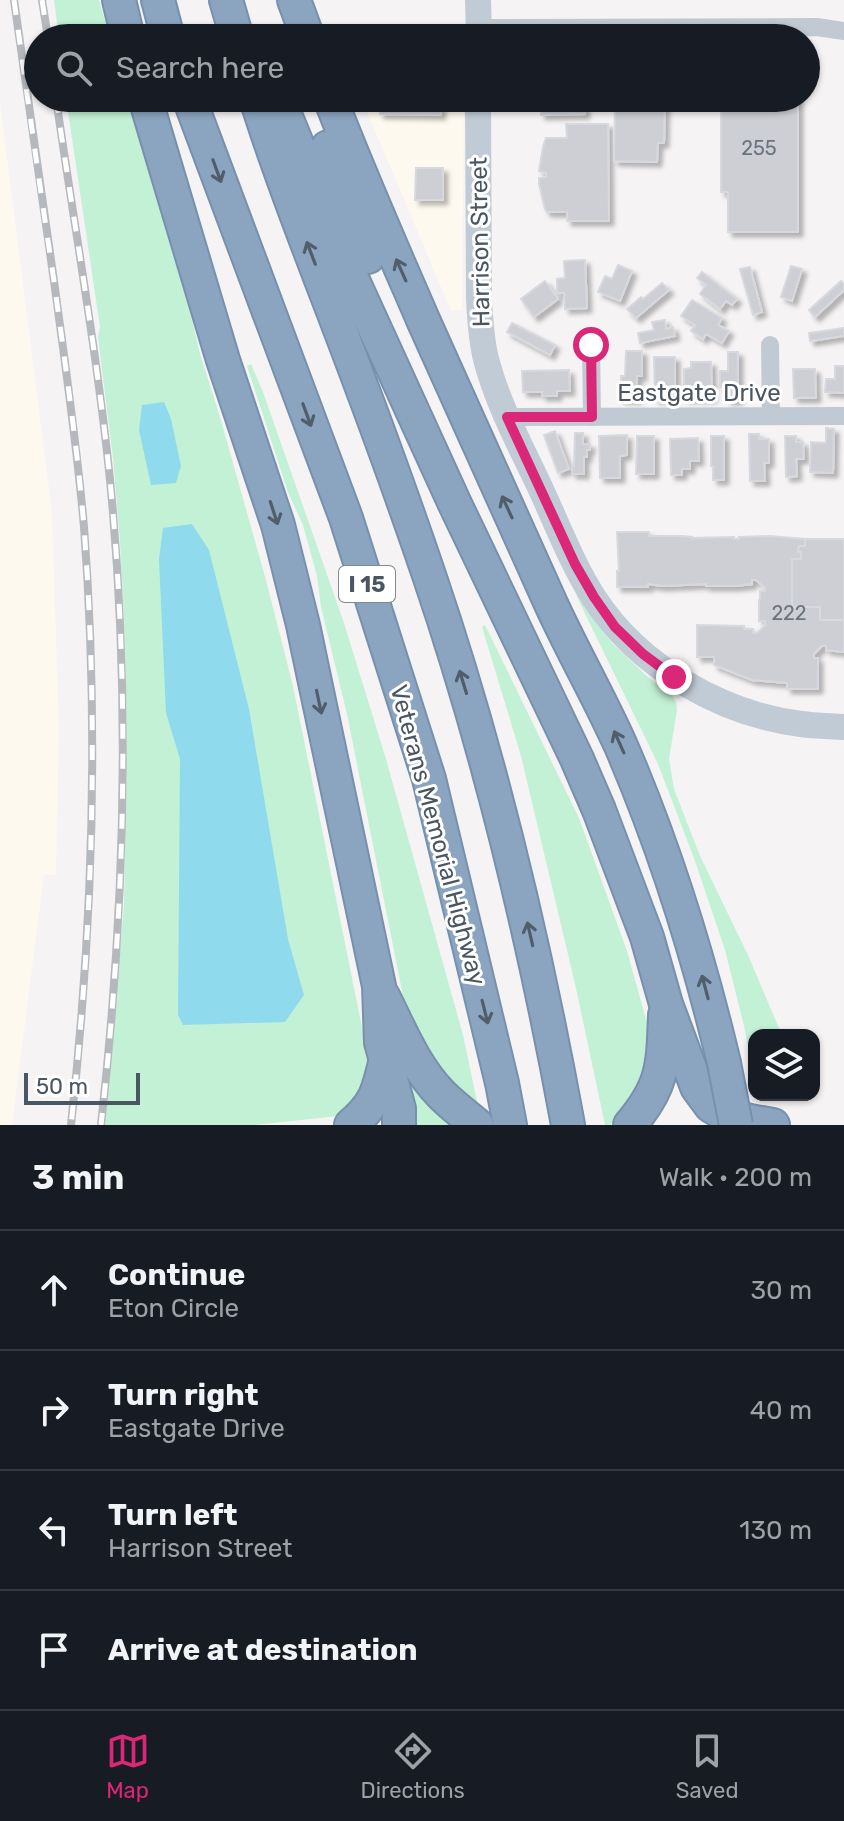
<!DOCTYPE html>
<meta charset="utf-8">
<style>
:root{--surface:#171b24;--page:#20242c;--text:#f1f3f6;--muted:#9ea1a6;--line:#363941;--accent:#db2777}
body{margin:0;font-family:Rubik,sans-serif;background:var(--page);color:var(--text)}
.controls{position:absolute;right:24px;bottom:24px;display:grid;overflow:hidden;border-radius:16px;box-shadow:0 2px 6px #0004}
.controls button{width:72px;height:72px;display:grid;place-items:center;padding:0;border:0;border-bottom:2px solid var(--line);background:var(--surface);color:var(--text);font:40px sans-serif}
.scale{position:absolute;left:24px;bottom:20px;width:116px;box-sizing:border-box;padding-left:8px;border:4px solid #4a5661;border-top:0;font-size:22px;line-height:28px;white-space:nowrap;color:#4a5661;-webkit-text-stroke:6px #fff;paint-order:stroke}
.stop{position:absolute;width:24px;height:24px;margin:-18px;border:6px solid #db2777;border-radius:50%;background:#fff}
.stop.end{background:#db2777;border-color:#fff;box-shadow:0 2px 8px #0008}
.list{margin:0;padding:0;list-style:none}
h2{display:flex;justify-content:space-between;align-items:center;height:104px;margin:0;padding:0 32px;font-size:34px}
h2 small{font-size:26px;font-weight:400;color:var(--muted)}
.list li{display:grid;grid-template-columns:52px 1fr auto;gap:24px;align-items:center;box-sizing:border-box;height:120px;padding:0 32px;border-top:2px solid var(--line)}
.list b{display:block;font-size:30px;white-space:nowrap}
.list p{margin:0;font-size:26px;white-space:nowrap;color:var(--muted)}
.list em{font-size:26px;font-style:normal;color:var(--muted)}
.icon{flex:none;width:44px;height:44px;fill:none;stroke:currentColor;stroke-width:2;stroke-linecap:round;stroke-linejoin:round}
.map{position:relative;flex:none;width:844px;height:1125px;overflow:hidden}
.search{position:absolute;background:var(--surface);box-shadow:0 2px 6px #0004;left:24px;right:24px;top:24px;height:88px;display:flex;align-items:center;gap:20px;box-sizing:border-box;padding:0 28px;border-radius:44px;color:var(--muted);font-size:30px}
.sheet{height:584px;background:var(--surface)}
nav{display:flex;justify-content:space-around;align-items:center;box-sizing:border-box;height:112px;border-top:2px solid var(--line);background:var(--surface);font-size:22px;color:var(--muted)}
nav a{display:grid;justify-items:center;gap:4px}
nav .on{color:var(--accent)}
.map>svg:first-child{display:block}
.commercial{fill:#fdf9ef}
.green{fill:#c3f1d5}
.water{fill:#90daee}
.building{fill:#cdcfd5;stroke:#d7d9de;stroke-width:2;filter:url(#shadow)}
.lines{fill:none;stroke-linecap:round;stroke-linejoin:round}
.highway-casing{stroke:#7690ad;stroke-width:36}
.street{stroke:#c1cad2;stroke-width:18}
.secondary{stroke:#c1cbd6;stroke-width:26}
.highway{stroke:#8ba5c1;stroke-width:32}
.rail-casing{stroke:#b5b8bd;stroke-width:8}
.rail{stroke:#fff;stroke-width:5;stroke-dasharray:15;stroke-linecap:butt}
.highway-bridge-casing{stroke:#7690ad;stroke-width:36;stroke-linecap:butt}
.highway-bridge{stroke:#8ba5c1;stroke-width:32}
.oneway{stroke:#505e6b}
.route{stroke:#db2777;stroke-width:10}
.labels{text-anchor:middle;stroke-width:6;stroke-linejoin:round;paint-order:stroke}
.number-label{font-size:20px;fill:#6b747e}
.shield{fill:#fff;stroke:#808990;stroke-width:2}
.shield-label{font-size:22px;font-weight:bold;fill:#4a5661}
.street-label{font-size:24px;fill:#4a5661;stroke:#fff}
</style>
<div class="map">
<svg width="844" height="1125" viewBox="0 0 844 1125">
<defs>
<filter id="shadow"><feDropShadow dx="4.5" dy="4.5" stdDeviation="2" flood-color="#0004"/></filter>
</defs>
<rect width="100%" height="100%" fill="#f5f3f3"/>
<!-- commercial -->
<g class="commercial">
<path d="M 361,98 L 464,98 L 462,310 L 451,311 Z"/>
<path d="M 0,101 L 52,513 L 59,731 L 56,875 L 44,875 L 12,1125 L 0,1125 Z"/>
</g>
<!-- green -->
<g class="green">
<path d="M 54,0 L 99,0 L 110,38 L 59,38 Z"/>
<path d="M 66,98 L 127,98 L 182,277 L 200,354 L 220,417 L 266,580 L 293,686 L 368,1057 C 369,1065 370,1075 368,1083 C 364,1095 348,1109 338,1116 L 254,1125 L 105,1125 L 124,905 L 127,753 L 125,639 L 120,542 L 113,458 L 98,337 L 100,327 Z"/>
<path d="M 251,364 L 263,392 L 344,623 L 386,759 L 463,1035 L 479,1111 L 438,1071 L 406,1011 L 347,714 L 321,607 L 317,576 L 303,525 L 288,492 L 247,366 Z"/>
<path d="M 575,593 L 598,626 L 613,644 L 649,678 L 671,694 L 676,702 L 677,710 L 669,759 L 674,789 L 700,856 L 747,953 L 782,1035 L 754,1035 L 754,1075 L 744,1026 L 725,950 L 695,861 L 658,764 Z"/>
<path d="M 485,625 L 579,818 L 627,951 L 647,1023 L 649,1035 L 646,1070 L 629,1106 L 610,1125 L 605,1125 L 576,988 L 521,756 L 482,627 Z"/>
<path d="M 396,1052 L 455,1125 L 408,1125 Z"/>
</g>
<!-- water -->
<g class="water">
<path d="M 164,402 L 171,419 L 181,466 L 176,483 L 151,485 L 139,430 L 142,405 Z"/>
<path d="M 192,524 L 209,550 L 249,709 L 288,939 L 304,995 L 285,1022 L 183,1025 L 178,1015 L 180,759 L 166,713 L 159,559 L 163,528 Z"/>
</g>
<!-- building -->
<g class="building">
<path d="M 380,98 L 441,98 L 441,115 L 380,114 Z"/>
<path d="M 541,98 L 584,98 L 585,114 L 541,115 Z"/>
<path d="M 615,98 L 665,98 L 664,143 L 658,143 L 657,162 L 614,161 Z"/>
<path d="M 726,98 L 798,98 L 798,232 L 728,232 L 728,192 L 721,192 L 721,103 L 726,103 Z"/>
<path d="M 566,124 L 608,124 L 609,221 L 567,221 L 567,212 L 547,212 L 545,209 L 539,184 L 539,178 L 546,177 L 546,173 L 539,171 L 543,147 L 546,138 L 567,138 Z"/>
<path d="M 416,168 L 443,168 L 443,200 L 415,200 Z"/>
<path d="M 585,260 L 587,308 L 565,309 L 564,293 L 557,293 L 557,279 L 565,278 L 564,261 Z"/>
<path d="M 618,265 L 632,271 L 620,301 L 598,292 L 605,276 L 612,279 Z"/>
<path d="M 791,266 L 802,269 L 792,301 L 781,297 Z"/>
<path d="M 750,267 L 762,312 L 753,315 L 740,269 Z"/>
<path d="M 702,272 L 737,299 L 732,305 L 726,301 L 720,309 L 700,294 L 706,285 L 697,278 Z"/>
<path d="M 545,281 L 558,299 L 534,317 L 521,299 Z"/>
<path d="M 841,281 L 844,284 L 844,290 L 815,317 L 809,310 Z"/>
<path d="M 662,283 L 669,290 L 636,318 L 627,309 L 641,297 L 643,299 Z"/>
<path d="M 692,300 L 722,318 L 718,325 L 729,331 L 722,343 L 706,334 L 703,339 L 691,331 L 695,325 L 681,316 Z"/>
<path d="M 665,320 L 666,329 L 673,327 L 675,336 L 640,343 L 638,333 L 654,330 L 652,322 Z"/>
<path d="M 512,323 L 555,345 L 550,355 L 507,332 Z"/>
<path d="M 844,328 L 844,336 L 810,341 L 809,333 Z"/>
<path d="M 626,351 L 642,351 L 642,376 L 637,376 L 637,399 L 621,399 L 621,376 L 625,376 Z"/>
<path d="M 728,352 L 738,352 L 738,400 L 727,400 L 727,387 L 720,387 L 720,371 L 728,371 Z"/>
<path d="M 654,357 L 675,357 L 675,399 L 655,399 Z"/>
<path d="M 691,362 L 711,362 L 712,398 L 684,398 L 684,369 L 691,368 Z"/>
<path d="M 835,366 L 844,366 L 844,393 L 825,392 L 826,379 L 835,379 Z"/>
<path d="M 793,369 L 815,369 L 816,398 L 794,398 Z"/>
<path d="M 569,370 L 570,391 L 557,391 L 557,396 L 542,396 L 542,392 L 523,392 L 522,371 Z"/>
<path d="M 826,428 L 834,429 L 833,473 L 810,472 L 811,442 L 826,443 Z"/>
<path d="M 555,431 L 569,469 L 558,473 L 544,435 Z"/>
<path d="M 575,433 L 583,433 L 583,444 L 590,444 L 590,450 L 587,450 L 587,457 L 584,457 L 584,474 L 572,474 L 572,466 L 574,466 Z"/>
<path d="M 749,434 L 759,434 L 759,439 L 769,439 L 769,463 L 764,463 L 765,481 L 750,481 Z"/>
<path d="M 627,435 L 627,455 L 620,456 L 620,478 L 600,478 L 599,436 Z"/>
<path d="M 637,436 L 654,436 L 654,474 L 636,474 Z"/>
<path d="M 711,436 L 724,436 L 724,480 L 713,480 L 713,466 L 711,466 Z"/>
<path d="M 785,436 L 796,436 L 796,442 L 803,442 L 804,459 L 796,459 L 797,476 L 786,477 Z"/>
<path d="M 698,438 L 699,461 L 690,461 L 690,469 L 682,469 L 682,475 L 671,475 L 670,439 Z"/>
<path d="M 617,532 L 649,532 L 649,536 L 682,536 L 692,537 L 692,538 L 734,537 L 734,539 L 739,539 L 739,537 L 769,536 L 805,539 L 805,546 L 799,546 L 798,552 L 801,552 L 801,559 L 792,559 L 792,607 L 820,607 L 820,620 L 844,620 L 844,652 L 826,650 L 826,646 L 822,646 L 814,654 L 814,658 L 818,658 L 818,689 L 787,689 L 787,683 L 752,680 L 714,665 L 714,657 L 697,657 L 697,625 L 744,626 L 744,629 L 753,629 L 753,633 L 757,633 L 765,625 L 765,621 L 759,621 L 759,600 L 760,600 L 760,591 L 765,591 L 765,588 L 756,580 L 752,580 L 752,584 L 735,586 L 706,586 L 706,584 L 662,586 L 648,584 L 648,587 L 617,587 L 617,571 L 619,571 Z"/>
<path d="M 805,539 L 844,539 L 844,620 L 820,620 L 820,607 L 792,607 L 792,559 L 801,559 L 801,552 L 798,552 L 799,546 L 805,546 Z"/>
</g>
<g class="lines">
<!-- highway casing -->
<g class="highway-casing">
<g id="highway">
<path d="M 119,0 L 128,38"/>
<path d="M 158,0 L 168,38"/>
<path d="M 226,0 L 237,38"/>
<path d="M 294,0 L 308,38"/>
<path d="M 145,98 L 223,360 L 278,525 L 303,625 L 379,986 L 381,1042 L 399,1109 L 399,1125"/>
<path d="M 189,98 L 346,518 L 429,779 L 502,1083 L 510,1125"/>
<path d="M 256,98 C 275,161 300,224 323,285 C 360,381 396,478 429,575 C 490,754 534,939 568,1125"/>
<path d="M 330,98 C 359,174 392,248 424,322 C 466,416 508,510 551,604 C 573,652 599,697 621,746 C 665,848 698,954 724,1063"/>
<path d="M 258,105 L 286,117 L 354,283 L 454,502 L 577,759 L 599,810 L 647,937 L 666,1004 L 697,1087 L 711,1106 L 723,1113 L 750,1121 L 773,1125"/>
<path d="M 328,147 L 350,214 L 368,257"/>
<path d="M 383,996 C 400,1030 415,1068 442,1095 C 453,1106 465,1115 477,1125"/>
<path d="M 351,1125 C 375,1105 378,1092 385,1063"/>
<path d="M 630,1125 C 664,1085 663,1065 665,1015"/>
</g>
</g>
<!-- street -->
<g class="street">
<path d="M 479,28 L 817,27 L 844,31"/>
<path d="M 591,345 L 592,417"/>
<path d="M 770,345 L 771,416"/>
<path d="M 507,417 L 844,416"/>
</g>
<!-- secondary -->
<g class="secondary">
<path d="M 478,0 L 479,38"/>
<path d="M 478,98 L 479,299 C 480,319 481,339 486,359 C 497,402 519,443 538,483 C 556,521 571,562 594,598 C 638,666 721,714 801,724 C 815,726 830,726 844,727"/>
</g>
<!-- highway -->
<use href="#highway" class="highway"/>
<!-- rail casing -->
<g class="rail-casing">
<g id="rail">
<path d="M 14,0 C 27,94 40,188 54,281 C 65,363 77,445 84,527 C 99,727 93,926 71,1125"/>
<path d="M 42,0 L 48,38"/>
<path d="M 56,98 C 74,225 97,352 110,480 C 131,695 125,911 101,1125"/>
</g>
</g>
<!-- rail -->
<use href="#rail" class="rail"/>
<!-- highway-bridge casing -->
<g class="highway-bridge-casing">
<path id="highway-bridge" d="M 724,1063 L 736,1125"/>
</g>
<!-- highway-bridge -->
<use href="#highway-bridge" class="highway-bridge"/>
</g>
<!-- one-way arrows -->
<defs><path id="oneway-shaft" d="M-6 0H5M1.5-3L5.5 0L1.5 3" fill="none" stroke-width="1.6" stroke-linecap="round" stroke-linejoin="round" transform="scale(2)"/></defs>
<g class="oneway">
<use href="#oneway-shaft" transform="translate(217 171) rotate(70)"/>
<use href="#oneway-shaft" transform="translate(311 253) rotate(-111)"/>
<use href="#oneway-shaft" transform="translate(401 270) rotate(-114)"/>
<use href="#oneway-shaft" transform="translate(307 415) rotate(70)"/>
<use href="#oneway-shaft" transform="translate(507 507) rotate(-115)"/>
<use href="#oneway-shaft" transform="translate(274 513) rotate(72)"/>
<use href="#oneway-shaft" transform="translate(463 682) rotate(-107)"/>
<use href="#oneway-shaft" transform="translate(319 702) rotate(78)"/>
<use href="#oneway-shaft" transform="translate(619 742) rotate(-114)"/>
<use href="#oneway-shaft" transform="translate(530 934) rotate(-103)"/>
<use href="#oneway-shaft" transform="translate(705 987) rotate(-105)"/>
<use href="#oneway-shaft" transform="translate(485 1012) rotate(76)"/>
</g>
<g class="lines">
<!-- route -->
<path class="route" d="M 591,345 L 592,417 L 507,417 L 575,564 L 594,597 L 615,627 L 643,654 L 674,677"/>
</g>
<g class="labels">
<!-- number labels -->
<g class="number-label">
<text x="759" y="155">255</text>
<text x="789" y="620">222</text>
</g>
<!-- shield labels -->
<rect class="shield" x="339" y="566" width="56" height="36" rx="6"/>
<g class="shield-label">
<text x="367" y="592">I 15</text>
</g>
<!-- street labels -->
<g class="street-label">
<text transform="translate(480 242) rotate(-91)" y="8">Harrison Street</text>
<text x="699" y="401">Eastgate Drive</text>
<text transform="translate(438 835) rotate(75)" y="8">Veterans Memorial Highway</text>
</g>
</g>
</svg>
<div class="controls">
<button><svg class="icon" aria-label="layers" viewBox="0 0 24 24"><path d="M12 4l9 5-9 5-9-5zM3 14l9 5 9-5"/></svg></button>
</div>
<div class="scale">50 m</div>
<div class="stop" style="left:591px;top:345px"></div>
<div class="stop end" style="left:674px;top:677px"></div>
<div class="search"><svg class="icon" aria-label="search" viewBox="0 0 24 24"><circle cx="10" cy="10" r="6"/><path d="M15 15l6 6"/></svg>Search here</div>
</div>
<section class="sheet">
<h2>3 min<small>Walk · 200 m</small></h2>
<ul class="list">
<li><svg class="icon" aria-label="ahead" viewBox="0 0 24 24"><path d="M12 20V5M6 11l6-6 6 6"/></svg><div><b>Continue</b><p>Eton Circle</p></div><em>30 m</em></li>
<li><svg class="icon" aria-label="right" viewBox="0 0 24 24"><path d="M7 20v-9h11M14 6l5 5-5 5"/></svg><div><b>Turn right</b><p>Eastgate Drive</p></div><em>40 m</em></li>
<li><svg class="icon" aria-label="left" viewBox="0 0 24 24"><path d="M17 20v-9H6M10 6l-5 5 5 5"/></svg><div><b>Turn left</b><p>Harrison Street</p></div><em>130 m</em></li>
<li><svg class="icon" aria-label="arrive" viewBox="0 0 24 24"><path d="M6 21V4h12l-3 4 3 4H6"/></svg><div><b>Arrive at destination</b></div></li>
</ul>
</section>
<nav>
<a class="on"><svg class="icon" aria-label="map" viewBox="0 0 24 24"><path d="M3 6l6-2 6 2 6-2v14l-6 2-6-2-6 2zM9 4v14M15 6v14"/></svg>Map</a>
<a><svg class="icon" aria-label="directions" viewBox="0 0 24 24"><path d="M12 3l9 9-9 9-9-9zM9 14v-3h6M13 9l2 2-2 2"/></svg>Directions</a>
<a><svg class="icon" aria-label="saved" viewBox="0 0 24 24"><path d="M7 4h10v16l-5-4-5 4z"/></svg>Saved</a>
</nav>
